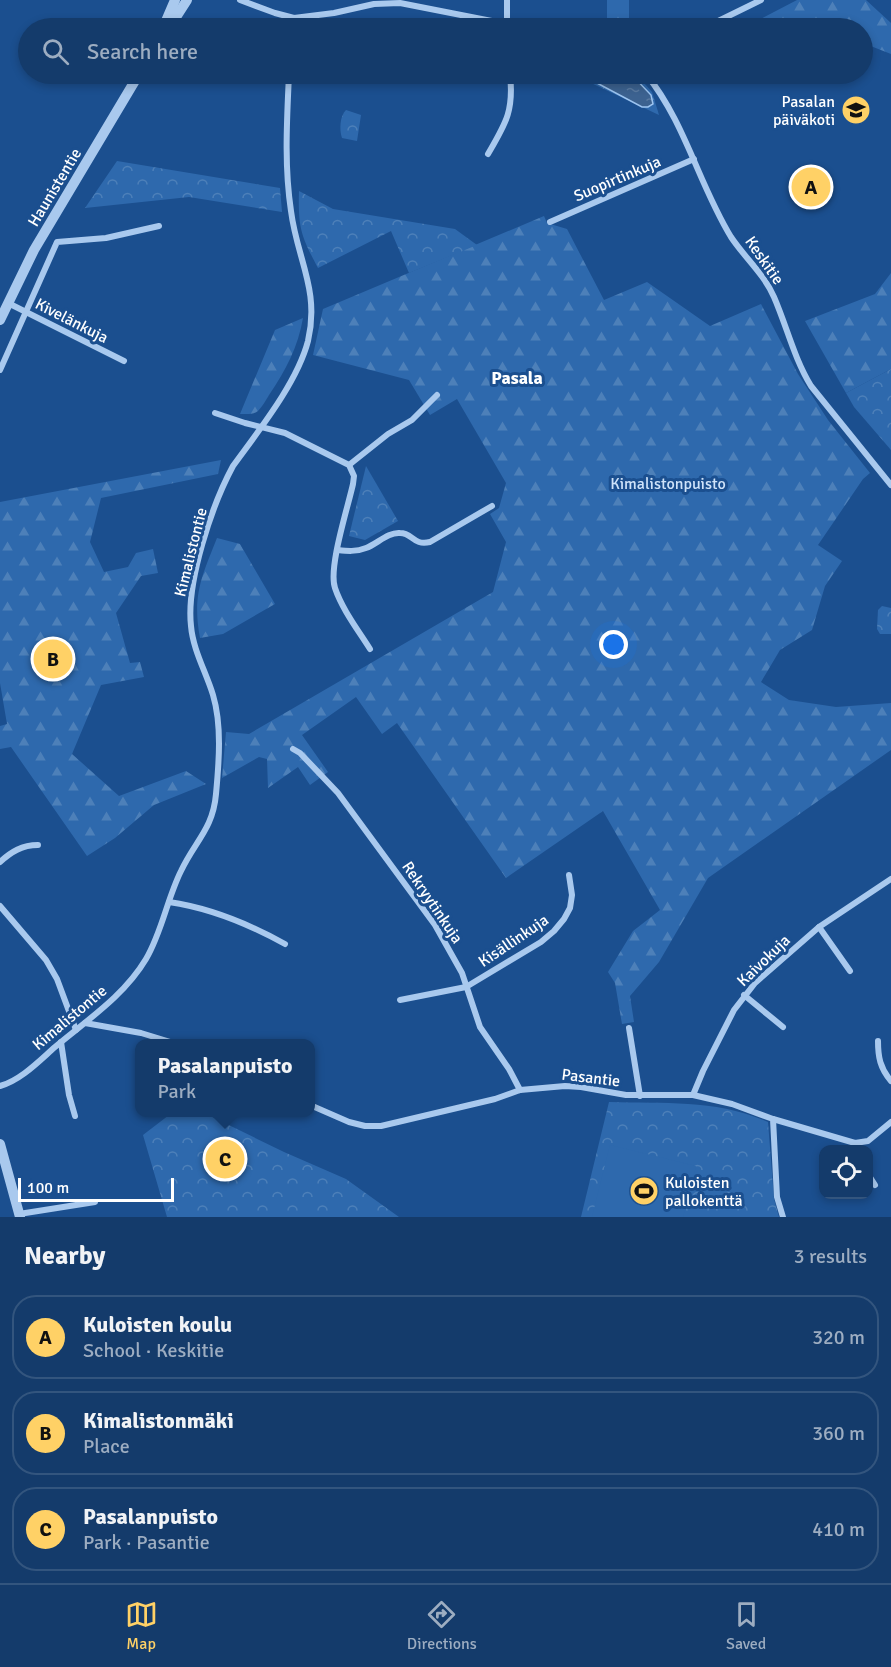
<!DOCTYPE html>
<meta charset="utf-8">
<style>
:root{--surface:#143b6b;--page:#1d4271;--text:#f1f3f6;--muted:#9dadc1;--line:#33557e;--accent:#ffd166}
body{margin:0;font-family:Signika,sans-serif;background:var(--page);color:var(--text)}
.controls{position:absolute;right:18px;bottom:18px;display:grid;overflow:hidden;border-radius:12px;box-shadow:0 3px 9px #0003}
.controls button{width:54px;height:54px;display:grid;place-items:center;padding:0;border:0;border-bottom:2px solid var(--line);background:var(--surface);color:var(--text);font:30px sans-serif}
.scale{position:absolute;left:18px;bottom:15px;width:156px;box-sizing:border-box;padding-left:6px;border:3px solid #fff;border-top:0;font-size:16px;line-height:21px;white-space:nowrap;color:#fff;-webkit-text-stroke:4px #1b4f8f;paint-order:stroke}
.you{position:absolute;left:614px;top:645px;width:21px;height:21px;margin:-15px;border:4px solid #fff;border-radius:50%;background:#1a73e8;box-shadow:0 0 0 9px #1a73e833}
.badge{display:grid;place-items:center;width:39px;height:39px;border-radius:50%;background:var(--accent);color:#111;font-size:20px;font-weight:700}
.pin{position:absolute;translate:-50% -50%;border:3px solid #fff;box-shadow:0 2px 6px #0006}
.popup{position:absolute;left:135px;top:1039px;width:180px;height:78px;box-sizing:border-box;display:grid;place-content:center;border-radius:12px;background:var(--surface);filter:drop-shadow(0 2px 4px #0005);font-size:20px;white-space:nowrap;color:var(--muted)}
.popup b{font-size:22px;color:var(--text)}
.popup::after{content:'';position:absolute;left:50%;top:100%;margin-left:-12px;border:12px solid transparent;border-top-color:var(--surface)}
.list{margin:0;padding:0;list-style:none}
h2{display:flex;justify-content:space-between;align-items:center;height:78px;margin:0;padding:0 24px;font-size:26px}
h2 small{font-size:20px;font-weight:400;color:var(--muted)}
.list li{display:grid;grid-template-columns:39px 1fr auto;gap:18px;align-items:center;box-sizing:border-box;height:84px;margin:0 12px 12px;padding:0 12px;border:2px solid var(--line);border-radius:24px}
.list b{display:block;font-size:22px;white-space:nowrap}
.list p{margin:0;font-size:20px;white-space:nowrap;color:var(--muted)}
.list em{font-size:20px;font-style:normal;color:var(--muted)}
.icon{flex:none;width:33px;height:33px;fill:none;stroke:currentColor;stroke-width:2;stroke-linecap:round;stroke-linejoin:round}
.map{position:relative;flex:none;width:891px;height:1217px;overflow:hidden}
.search{position:absolute;background:var(--surface);box-shadow:0 3px 9px #0003;left:18px;right:18px;top:18px;height:66px;display:flex;align-items:center;gap:15px;box-sizing:border-box;padding:0 21px;border-radius:33px;color:var(--muted);font-size:22px}
.sheet{height:366px;background:var(--surface)}
nav{display:flex;justify-content:space-around;align-items:center;box-sizing:border-box;height:84px;border-top:2px solid var(--line);background:var(--surface);font-size:16px;color:var(--muted)}
nav a{display:grid;justify-items:center;gap:3px}
nav .on{color:var(--accent)}
.map>svg:first-child{display:block}
.forest{fill:url(#forest-firs)}
.park{fill:url(#park-crowns)}
.pitch{fill:#2e69ad}
.water{fill:url(#water-ripples);stroke:#9cc4f0;stroke-width:1.5}
.lines{fill:none;stroke-linecap:round;stroke-linejoin:round}
.minor{stroke:#a9c9ee;stroke-width:6}
.tertiary{stroke:#a9c9ee;stroke-width:10}
.labels{text-anchor:middle;stroke-width:6;stroke-linejoin:round;paint-order:stroke}
.poi-label{font-size:16px;fill:#fff;stroke:#1b4f8f;text-anchor:end}
.street-label{font-size:16px;fill:#fff;stroke:#1b4f8f}
.park-label{font-size:16px;fill:#cfe3fa;stroke:#1b4f8f}
.neighbourhood-label{font-size:18px;font-weight:bold;fill:#fff;stroke:#1b4f8f}
</style>
<div class="map">
<svg width="891" height="1217" viewBox="0 0 891 1217">
<defs>
<pattern id="forest-firs" width="22" height="20" patternUnits="userSpaceOnUse" patternTransform="scale(1.5)"><rect width="22" height="20" fill="#2e69ad"/><path d="M5 1l3.5 6h-7zM16 11l3.5 6h-7z" fill="#4d80b9"/></pattern>
<pattern id="park-crowns" width="20" height="18" patternUnits="userSpaceOnUse" patternTransform="scale(1.5)"><rect width="20" height="18" fill="#2e69ad"/><path d="M2 6a3 3 0 1 1 6 0M12 15a3 3 0 1 1 6 0" fill="none" stroke="#4d80b9"/></pattern>
<pattern id="water-ripples" width="26" height="14" patternUnits="userSpaceOnUse" patternTransform="scale(1.5)"><rect width="26" height="14" fill="#3c6290"/><path d="M2 4q2-2 4 0t4 0M15 11q2-2 4 0t4 0" fill="none" stroke="#597aa1"/></pattern>
</defs>
<rect width="100%" height="100%" fill="#1b4f8f"/>
<!-- forest -->
<g class="forest">
<rect x="607" y="0" width="22" height="28"/>
<path d="M 797,0 L 866,0 L 891,23 L 891,54 L 863,43 L 862,28 L 755,22 Z"/>
<path d="M 544,216 L 547,223 L 567,229 L 604,300 L 647,282 L 710,326 L 761,304 L 798,374 L 828,420 L 870,473 L 863,479 L 818,545 L 842,561 L 825,586 L 812,630 L 780,650 L 761,682 L 789,700 L 836,707 L 891,703 L 891,750 L 708,878 L 659,962 L 630,996 L 634,1022 L 622,1024 L 615,983 L 608,972 L 633,931 L 660,910 L 603,811 L 506,878 L 397,723 L 382,734 L 356,697 L 302,735 L 328,772 L 310,785 L 298,767 L 268,788 L 267,759 L 259,757 L 222,778 L 226,732 L 249,734 L 493,592 L 506,542 L 490,514 L 499,508 L 506,483 L 457,399 L 430,415 L 409,380 L 313,355 L 323,309 Z"/>
<path d="M 891,273 L 891,369 L 846,393 L 805,321 L 875,294 Z"/>
<path d="M 303,318 C 298,347 286,370 269,395 C 266,400 262,407 258,411 C 253,415 246,414 240,414 L 275,330 Z"/>
<path d="M 221,460 L 218,474 L 101,498 L 90,542 L 104,572 L 128,567 L 136,553 L 153,549 L 158,573 L 141,576 L 116,613 L 130,663 L 140,662 L 144,677 L 101,685 L 72,754 L 119,796 L 186,771 L 206,784 L 154,805 L 115,838 L 87,856 L 11,747 L 0,749 L 0,726 L 7,724 L 0,683 L 0,502 Z"/>
<path d="M 217,538 L 240,544 L 275,604 L 223,634 L 200,638 C 192,595 202,576 217,538 Z"/>
</g>
<!-- park -->
<g class="park">
<path d="M 572,74 L 636,74 L 652,92 L 659,115 Z"/>
<path d="M 346,110 L 361,115 L 357,141 L 342,138 C 339,129 340,116 346,110 Z"/>
<path d="M 117,161 L 280,188 L 282,212 L 189,197 L 85,208 Z"/>
<path d="M 299,191 L 333,209 L 455,229 L 477,245 L 409,273 L 391,231 L 318,268 C 301,236 298,228 299,191 Z"/>
<path d="M 891,369 L 891,450 L 854,407 L 846,393 Z"/>
<path d="M 366,466 L 398,521 L 365,540 L 349,536 Z"/>
<path d="M 882,606 L 891,608 L 891,634 L 880,634 L 877,629 L 878,610 Z"/>
<path d="M 609,1102 C 665,1104 716,1099 768,1122 L 774,1199 L 779,1217 L 581,1217 Z"/>
<path d="M 173,1112 L 204,1113 L 284,1152 L 346,1179 L 399,1217 L 167,1217 L 143,1135 Z"/>
</g>
<!-- pitch -->
<path class="pitch" d="M 610,1145 L 696,1166 L 683,1217 L 592,1217 Z"/>
<!-- water -->
<path class="water" d="M 580,74 L 631,74 L 651,95 L 653,104 L 648,107 L 642,107 Z"/>
<g class="lines">
<!-- minor -->
<g class="minor">
<path d="M 240,0 L 275,13 L 294,18 L 334,13 L 374,4 L 400,3 L 527,28"/>
<path d="M 507,0 L 507,28"/>
<path d="M 721,20 L 760,28"/>
<path d="M 293,28 L 294,18"/>
<path d="M 704,28 L 761,0"/>
<path d="M 646,74 C 685,122 699,185 731,237 C 745,258 764,274 774,297 C 787,327 794,358 811,386 L 891,485"/>
<path d="M 488,154 C 506,123 514,111 510,74"/>
<path d="M 550,222 L 694,159"/>
<path d="M 8,303 L 124,361"/>
<path d="M 0,370 L 57,242 L 106,238 L 159,226"/>
<path d="M 215,413 L 245,423 L 285,433 L 349,465 L 354,476 L 353,484 C 348,507 328,568 335,588 C 342,609 358,630 370,649"/>
<path d="M 349,465 L 388,434 L 412,420 L 437,395"/>
<path d="M 338,550 C 347,551 356,552 366,548 C 377,544 388,532 400,533 C 413,533 413,546 430,542 L 492,506"/>
<path d="M 293,749 L 300,753 L 338,793 L 435,925 L 462,973 L 480,1027 L 509,1069 L 520,1090"/>
<path d="M 0,862 C 11,852 22,845 38,845"/>
<path d="M 169,902 C 210,908 249,924 285,944"/>
<path d="M 0,906 L 46,960 L 57,979 L 76,1030"/>
<path d="M 819,927 L 850,971"/>
<path d="M 744,995 L 783,1027"/>
<path d="M 400,1000 L 466,987 L 541,942 L 554,931 L 564,919 L 570,908 L 572,895 L 569,875"/>
<path d="M 85,1023 L 141,1033 L 177,1044"/>
<path d="M 629,1028 L 640,1096"/>
<path d="M 878,1041 C 878,1057 880,1068 891,1081"/>
<path d="M 61,1042 L 69,1095 L 75,1116"/>
<path d="M 0,1086 C 21,1080 39,1061 55,1047 C 87,1020 124,996 146,959 C 162,932 167,899 181,871 C 195,841 213,829 216,794 C 219,762 222,725 213,695 C 206,672 193,650 191,626 C 186,582 212,505 233,466 C 259,430 297,383 308,341 C 320,290 297,259 291,211 C 284,165 287,119 289,74"/>
<path d="M 693,1095 L 703,1071 L 734,1010 L 755,983 L 819,927 L 891,879"/>
<path d="M 310,1105 L 349,1122 L 365,1126 L 381,1126 L 495,1099 L 520,1090 L 565,1086 L 581,1087 L 626,1095 L 693,1095 L 732,1104 L 773,1119 L 777,1197 L 783,1217"/>
<path d="M 773,1119 L 855,1143 L 868,1141 L 891,1122"/>
<path d="M 868,1174 L 875,1185"/>
<path d="M 19,1214 L 95,1202"/>
</g>
<!-- tertiary -->
<g class="tertiary">
<path d="M 163,28 L 175,0"/>
<path d="M 169,28 L 187,0"/>
<path d="M 0,320 L 34,250 L 139,74"/>
<path d="M 0,1144 L 20,1217"/>
</g>
</g>
<!-- icons -->
<defs>
<g id="school-disc" transform="scale(1.5)"><circle r="9.5" fill="#ffd166" stroke="#1b4f8f"/><path d="M0-5L7-2L0 1L-7-2ZM-4 1L0 2.5L4 1V4Q0 6-4 4Z" fill="#111"/></g>
<g id="stadium-disc" transform="scale(1.5)"><circle r="9.5" fill="#ffd166" stroke="#1b4f8f"/><path d="M0-5a6.5 5 0 1 0 0 10a6.5 5 0 1 0 0-10ZM-3.5-1.8h7v3.6h-7Z" fill="#111"/></g>
</defs>
<g fill-rule="evenodd">
<use href="#school-disc" x="856" y="110"/>
<use href="#stadium-disc" x="644" y="1191"/>
</g>
<g class="labels">
<!-- poi labels -->
<g class="poi-label">
<text x="835" y="107">Pasalan<tspan x="835" dy="18">päiväkoti</tspan></text>
<text x="665" y="1188" text-anchor="start">Kuloisten<tspan x="665" dy="18">pallokenttä</tspan></text>
</g>
<!-- street labels -->
<g class="street-label">
<text transform="translate(617 178) rotate(-23)" y="6">Suopirtinkuja</text>
<text transform="translate(54 187) rotate(-59)" y="6">Haunistentie</text>
<text transform="translate(765 260) rotate(55)" y="6">Keskitie</text>
<text transform="translate(72 320) rotate(27)" y="6">Kivelänkuja</text>
<text transform="translate(190 552) rotate(-76)" y="6">Kimalistontie</text>
<text transform="translate(433 902) rotate(56)" y="6">Rekryytinkuja</text>
<text transform="translate(513 940) rotate(-34)" y="6">Kisällinkuja</text>
<text transform="translate(763 960) rotate(-44)" y="6">Kaivokuja</text>
<text transform="translate(69 1017) rotate(-40)" y="6">Kimalistontie</text>
<text transform="translate(591 1077) rotate(7)" y="6">Pasantie</text>
</g>
<!-- park labels -->
<g class="park-label">
<text x="668" y="489">Kimalistonpuisto</text>
</g>
<!-- neighbourhood labels -->
<g class="neighbourhood-label">
<text x="517" y="384">Pasala</text>
</g>
</g>
</svg>
<div class="controls">
<button><svg class="icon" aria-label="locate" viewBox="0 0 24 24"><circle cx="12" cy="12" r="6"/><path d="M12 2v4M12 18v4M2 12h4M18 12h4"/></svg></button>
</div>
<div class="scale">100 m</div>
<div class="you"></div>
<div class="pin badge" style="left:811px;top:187px">A</div>
<div class="pin badge" style="left:53px;top:659px">B</div>
<div class="pin badge" style="left:225px;top:1159px">C</div>
<div class="popup"><b>Pasalanpuisto</b>Park</div>
<div class="search"><svg class="icon" aria-label="search" viewBox="0 0 24 24"><circle cx="10" cy="10" r="6"/><path d="M15 15l6 6"/></svg>Search here</div>
</div>
<section class="sheet">
<h2>Nearby<small>3 results</small></h2>
<ul class="list">
<li><span class="badge">A</span><div><b>Kuloisten koulu</b><p>School · Keskitie</p></div><em>320 m</em></li>
<li><span class="badge">B</span><div><b>Kimalistonmäki</b><p>Place</p></div><em>360 m</em></li>
<li><span class="badge">C</span><div><b>Pasalanpuisto</b><p>Park · Pasantie</p></div><em>410 m</em></li>
</ul>
</section>
<nav>
<a class="on"><svg class="icon" aria-label="map" viewBox="0 0 24 24"><path d="M3 6l6-2 6 2 6-2v14l-6 2-6-2-6 2zM9 4v14M15 6v14"/></svg>Map</a>
<a><svg class="icon" aria-label="directions" viewBox="0 0 24 24"><path d="M12 3l9 9-9 9-9-9zM9 14v-3h6M13 9l2 2-2 2"/></svg>Directions</a>
<a><svg class="icon" aria-label="saved" viewBox="0 0 24 24"><path d="M7 4h10v16l-5-4-5 4z"/></svg>Saved</a>
</nav>
